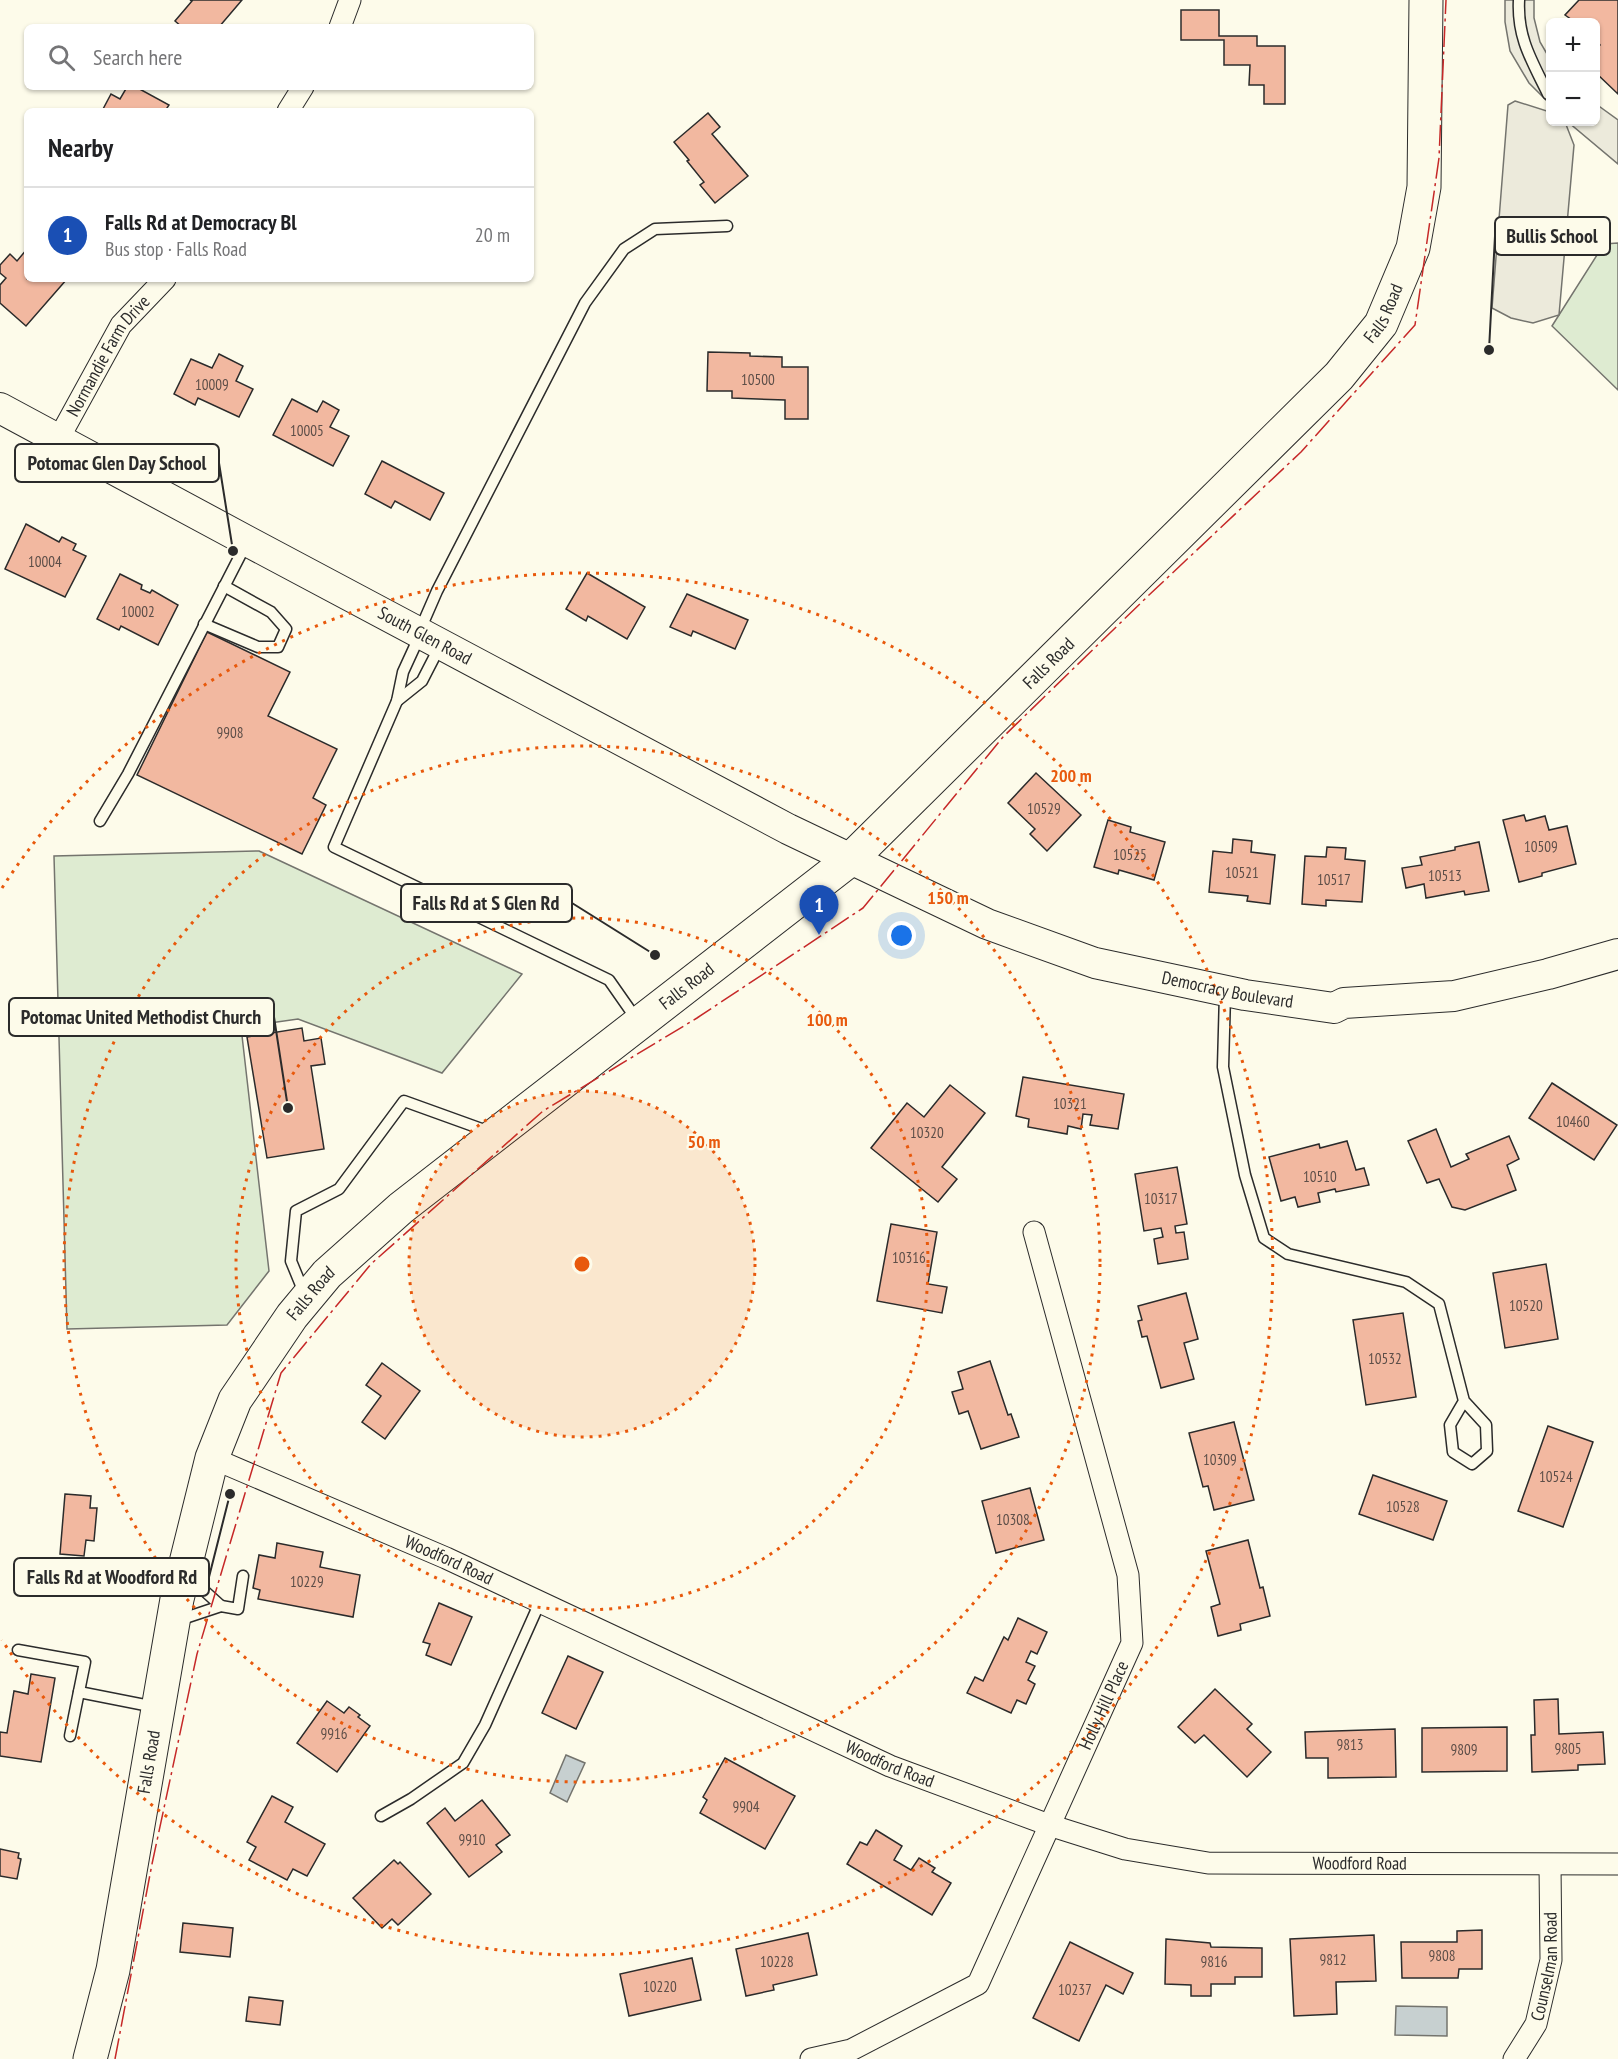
<!DOCTYPE html>
<meta charset="utf-8">
<style>
:root{--surface:#fff;--page:#f6f6f6;--text:#202124;--muted:#757577;--line:#e0e0e0;--accent:#1a73e8}
body{margin:0;font-family:"PT Sans Narrow",sans-serif;background:var(--page);color:var(--text)}
.controls{position:absolute;right:18px;top:18px;display:grid;overflow:hidden;border-radius:9px;box-shadow:0 2px 4px #0004}
.controls button{width:54px;height:54px;display:grid;place-items:center;padding:0;border:0;border-bottom:2px solid var(--line);background:var(--surface);color:var(--text);font:30px sans-serif}
.you{position:absolute;left:902px;top:936px;width:21px;height:21px;margin:-15px;border:4px solid #fff;border-radius:50%;background:#1a73e8;box-shadow:0 0 0 9px #1a73e833}
.badge{display:grid;place-items:center;width:39px;height:39px;border-radius:50%;background:var(--accent);color:#fff;font-size:20px;font-weight:700}
.pin{position:absolute;translate:-50% -50px;filter:drop-shadow(0 2px 3px #0008)}
.pin::after{content:'';position:absolute;top:32px;width:21px;height:18px;background:inherit;clip-path:polygon(0 0,100% 0,50% 100%)}
.list{margin:0;padding:0;list-style:none}
h2{display:flex;justify-content:space-between;align-items:center;height:78px;margin:0;padding:0 24px;font-size:26px}
h2 small{font-size:20px;font-weight:400;color:var(--muted)}
.list li{display:grid;grid-template-columns:39px 1fr auto;gap:18px;align-items:center;box-sizing:border-box;height:96px;padding:0 24px;border-top:2px solid var(--line)}
.list b{display:block;font-size:22px;white-space:nowrap}
.list p{margin:0;font-size:20px;white-space:nowrap;color:var(--muted)}
.list em{font-size:20px;font-style:normal;color:var(--muted)}
.icon{flex:none;width:33px;height:33px;fill:none;stroke:currentColor;stroke-width:2;stroke-linecap:round;stroke-linejoin:round}
.map{position:relative;flex:none;width:1618px;height:2059px;overflow:hidden}
.search{position:absolute;background:var(--surface);box-shadow:0 2px 4px #0004;left:24px;top:24px;width:510px;height:66px;display:flex;align-items:center;gap:15px;box-sizing:border-box;padding:0 21px;border-radius:9px;color:var(--muted);font-size:22px}
.panel{position:absolute;background:var(--surface);box-shadow:0 2px 4px #0004;left:24px;top:108px;width:510px;height:174px;border-radius:9px}
.map>svg:first-child{display:block}
.green{fill:#deebd1;stroke:#74746e;stroke-width:1.5}
.parking{fill:#eceadb;stroke:#74746e;stroke-width:1.5}
.water{fill:#c7d0d0;stroke:#74746e;stroke-width:1.5}
.building{fill:#f2b8a0;stroke:#2b2b2b;stroke-width:1.5}
.lines{fill:none;stroke-linecap:round;stroke-linejoin:round}
.service-casing{stroke:#2b2b2b;stroke-width:13}
.minor-casing{stroke:#2b2b2b;stroke-width:23}
.secondary-casing{stroke:#2b2b2b;stroke-width:32}
.primary-casing{stroke:#2b2b2b;stroke-width:35}
.service{stroke:#fdfbea;stroke-width:10}
.minor{stroke:#fdfbea;stroke-width:21}
.secondary{stroke:#fdfbea;stroke-width:30}
.primary{stroke:#fdfbea;stroke-width:33}
.power{stroke:#c62828;stroke-width:1.5;stroke-dasharray:21 4.5 3 4.5;stroke-linecap:butt}
.ring{fill:none;stroke:#e8590c;stroke-width:3;stroke-dasharray:3 6}
.labels{text-anchor:middle;stroke-width:4.5;stroke-linejoin:round;paint-order:stroke}
.number-label{font-size:15px;fill:#5d4e48}
.street-label{font-size:18px;fill:#2b2b2b;stroke:#fdfbea}
.centre{fill:#e8590c;stroke:#fdfbea;stroke-width:3}
.ring-label{font-size:18px;text-anchor:middle;font-weight:bold;fill:#e8590c;stroke:#fdfbea;stroke-width:4.5;stroke-linejoin:round;paint-order:stroke}
.leader{fill:none;stroke:#2b2b2b;stroke-width:2}
.callout-dot{fill:#2b2b2b;stroke:#fdfbea;stroke-width:2}
.callout{fill:#fdfbea;stroke:#2b2b2b;stroke-width:2}
.callout-label{font-size:20px;text-anchor:middle;font-weight:bold;fill:#2b2b2b}
</style>
<div class="map">
<svg width="1618" height="2059" viewBox="0 0 1618 2059">
<rect width="100%" height="100%" fill="#fdfbea"/>
<!-- green -->
<g class="green">
<path d="M 1618,243 L 1618,390 L 1552,326 L 1604,244 Z"/>
<path d="M 259,851 L 522,974 L 442,1073 L 298,1019 L 241,1027 L 269,1271 L 227,1325 L 67,1329 L 54,856 Z"/>
</g>
<!-- parking -->
<g class="parking">
<path d="M 1505,0 L 1534,0 L 1534,18 L 1540,42 L 1550,59 L 1550,104 L 1529,83 L 1510,51 L 1505,22 Z"/>
<path d="M 1515,101 L 1550,112 L 1550,122 L 1565,122 L 1574,145 L 1559,315 L 1533,323 L 1511,318 L 1492,308 L 1508,105 Z"/>
<path d="M 1596,104 L 1618,120 L 1618,164 L 1568,122 L 1596,122 Z"/>
</g>
<!-- water -->
<g class="water">
<path d="M 566,1755 L 585,1763 L 567,1802 L 550,1793 Z"/>
<path d="M 1396,2006 L 1447,2007 L 1447,2036 L 1395,2035 Z"/>
</g>
<!-- building -->
<g class="building">
<path d="M 190,0 L 242,0 L 219,27 L 182,27 L 175,21 L 192,1 Z"/>
<path d="M 1579,0 L 1618,0 L 1618,94 L 1596,73 L 1596,50 L 1600,45 L 1596,39 L 1596,22 L 1575,22 L 1565,15 Z"/>
<path d="M 1181,10 L 1219,10 L 1219,36 L 1257,36 L 1257,46 L 1285,46 L 1285,104 L 1264,104 L 1264,85 L 1249,85 L 1250,65 L 1224,65 L 1224,40 L 1181,40 Z"/>
<path d="M 127,87 L 136,87 L 169,105 L 165,111 L 102,111 L 111,94 L 120,99 Z"/>
<path d="M 708,113 L 720,127 L 712,134 L 748,176 L 715,203 L 700,185 L 704,182 L 687,161 L 689,160 L 674,142 Z"/>
<path d="M 27,249 L 27,279 L 67,279 L 26,326 L 0,303 L 0,285 L 6,278 L 0,273 L 0,265 L 10,254 L 17,261 Z"/>
<path d="M 708,352 L 750,353 L 750,356 L 782,357 L 782,367 L 808,367 L 808,419 L 785,419 L 785,400 L 732,398 L 732,391 L 707,391 Z"/>
<path d="M 219,354 L 243,366 L 236,381 L 253,389 L 239,417 L 198,398 L 195,405 L 174,394 L 191,359 L 212,368 Z"/>
<path d="M 292,399 L 317,412 L 323,401 L 339,410 L 330,427 L 349,436 L 333,466 L 273,435 Z"/>
<path d="M 382,461 L 444,493 L 430,520 L 395,501 L 391,508 L 365,494 Z"/>
<path d="M 26,524 L 59,542 L 62,537 L 76,544 L 73,550 L 86,556 L 65,597 L 5,569 Z"/>
<path d="M 587,573 L 645,607 L 627,639 L 588,616 L 586,621 L 566,609 Z"/>
<path d="M 120,574 L 142,585 L 141,589 L 150,593 L 152,590 L 178,605 L 158,645 L 121,626 L 119,630 L 97,619 Z"/>
<path d="M 687,594 L 748,620 L 735,649 L 693,631 L 691,636 L 670,627 Z"/>
<path d="M 207,632 L 290,672 L 268,716 L 337,749 L 313,798 L 326,805 L 302,854 L 137,775 Z"/>
<path d="M 1036,773 L 1081,815 L 1047,851 L 1030,834 L 1035,829 L 1008,803 Z"/>
<path d="M 1524,815 L 1526,821 L 1545,816 L 1549,830 L 1567,826 L 1576,864 L 1542,873 L 1542,876 L 1519,882 L 1503,820 Z"/>
<path d="M 1108,820 L 1131,827 L 1130,832 L 1165,842 L 1154,880 L 1119,870 L 1118,874 L 1094,867 Z"/>
<path d="M 1233,839 L 1252,841 L 1251,852 L 1275,855 L 1270,904 L 1247,901 L 1248,896 L 1209,892 L 1213,851 L 1232,853 Z"/>
<path d="M 1479,842 L 1489,891 L 1465,895 L 1464,891 L 1426,898 L 1424,884 L 1406,888 L 1402,868 L 1422,865 L 1420,857 L 1455,850 L 1455,847 Z"/>
<path d="M 1327,847 L 1346,848 L 1345,859 L 1365,861 L 1362,902 L 1326,900 L 1326,906 L 1302,904 L 1305,856 L 1326,857 Z"/>
<path d="M 302,1028 L 304,1041 L 321,1038 L 325,1064 L 311,1066 L 324,1149 L 267,1158 L 247,1037 Z"/>
<path d="M 1023,1077 L 1124,1094 L 1118,1129 L 1090,1125 L 1092,1115 L 1083,1114 L 1081,1129 L 1068,1126 L 1067,1134 L 1028,1127 L 1029,1119 L 1016,1116 Z"/>
<path d="M 1552,1083 L 1617,1125 L 1594,1160 L 1529,1118 Z"/>
<path d="M 950,1085 L 985,1113 L 942,1167 L 957,1179 L 938,1202 L 871,1148 L 907,1103 L 924,1117 Z"/>
<path d="M 1436,1129 L 1451,1167 L 1469,1159 L 1466,1154 L 1509,1136 L 1519,1159 L 1507,1165 L 1516,1190 L 1465,1210 L 1452,1207 L 1439,1179 L 1427,1183 L 1408,1141 Z"/>
<path d="M 1347,1141 L 1356,1170 L 1364,1168 L 1369,1185 L 1336,1192 L 1335,1189 L 1318,1193 L 1320,1202 L 1298,1207 L 1295,1197 L 1281,1201 L 1269,1157 L 1319,1144 L 1320,1148 Z"/>
<path d="M 1177,1167 L 1187,1224 L 1175,1226 L 1176,1233 L 1184,1232 L 1188,1259 L 1158,1264 L 1154,1239 L 1163,1237 L 1161,1228 L 1144,1231 L 1135,1174 Z"/>
<path d="M 891,1224 L 937,1232 L 928,1284 L 947,1287 L 942,1313 L 877,1301 Z"/>
<path d="M 1546,1264 L 1558,1339 L 1505,1348 L 1493,1273 Z"/>
<path d="M 1186,1293 L 1198,1339 L 1184,1343 L 1194,1379 L 1161,1388 L 1147,1336 L 1142,1337 L 1138,1321 L 1142,1320 L 1138,1306 Z"/>
<path d="M 1403,1313 L 1416,1397 L 1366,1405 L 1353,1320 Z"/>
<path d="M 990,1361 L 1008,1415 L 1011,1414 L 1019,1437 L 981,1449 L 968,1411 L 959,1414 L 952,1392 L 963,1389 L 958,1372 Z"/>
<path d="M 382,1363 L 420,1391 L 385,1439 L 362,1422 L 381,1396 L 366,1385 Z"/>
<path d="M 1234,1422 L 1254,1500 L 1214,1510 L 1208,1486 L 1203,1487 L 1189,1433 Z"/>
<path d="M 1548,1426 L 1593,1442 L 1563,1527 L 1518,1511 Z"/>
<path d="M 1373,1475 L 1447,1501 L 1433,1540 L 1359,1514 Z"/>
<path d="M 1030,1488 L 1044,1540 L 996,1553 L 982,1501 Z"/>
<path d="M 65,1494 L 91,1496 L 90,1508 L 97,1508 L 94,1541 L 86,1540 L 84,1556 L 60,1554 Z"/>
<path d="M 1248,1540 L 1260,1588 L 1263,1587 L 1270,1616 L 1240,1624 L 1241,1630 L 1218,1636 L 1211,1607 L 1220,1604 L 1206,1551 Z"/>
<path d="M 277,1543 L 323,1552 L 320,1567 L 360,1575 L 353,1617 L 258,1599 L 260,1590 L 253,1588 L 259,1555 L 275,1558 Z"/>
<path d="M 439,1603 L 472,1617 L 451,1665 L 426,1655 L 430,1644 L 423,1642 Z"/>
<path d="M 1018,1618 L 1047,1632 L 1037,1654 L 1031,1651 L 1026,1662 L 1035,1666 L 1028,1680 L 1035,1684 L 1026,1704 L 1017,1700 L 1011,1713 L 967,1693 L 975,1677 L 983,1681 L 1004,1637 L 1008,1640 Z"/>
<path d="M 568,1656 L 603,1672 L 576,1729 L 542,1713 Z"/>
<path d="M 31,1674 L 55,1678 L 41,1762 L 0,1756 L 0,1732 L 7,1733 L 14,1691 L 28,1694 Z"/>
<path d="M 1215,1689 L 1252,1724 L 1247,1729 L 1271,1752 L 1247,1777 L 1204,1735 L 1195,1743 L 1178,1727 Z"/>
<path d="M 1558,1699 L 1559,1734 L 1603,1732 L 1605,1764 L 1578,1765 L 1578,1770 L 1532,1772 L 1531,1735 L 1535,1735 L 1534,1700 Z"/>
<path d="M 327,1701 L 344,1713 L 349,1707 L 360,1715 L 358,1717 L 370,1726 L 337,1772 L 297,1743 Z"/>
<path d="M 1507,1727 L 1507,1771 L 1422,1772 L 1422,1728 Z"/>
<path d="M 1395,1729 L 1396,1777 L 1328,1778 L 1328,1758 L 1306,1758 L 1305,1732 Z"/>
<path d="M 725,1758 L 795,1796 L 765,1849 L 700,1813 L 707,1800 L 703,1797 Z"/>
<path d="M 272,1796 L 293,1807 L 285,1822 L 325,1844 L 307,1876 L 293,1869 L 287,1880 L 249,1860 L 256,1847 L 247,1842 Z"/>
<path d="M 482,1800 L 510,1835 L 496,1845 L 502,1852 L 469,1877 L 427,1823 L 445,1808 L 455,1821 Z"/>
<path d="M 876,1830 L 902,1846 L 894,1860 L 911,1870 L 919,1858 L 935,1868 L 932,1872 L 951,1883 L 932,1915 L 847,1864 L 860,1842 L 867,1845 Z"/>
<path d="M 0,1849 L 19,1853 L 18,1858 L 21,1859 L 17,1879 L 0,1876 Z"/>
<path d="M 394,1860 L 398,1864 L 400,1862 L 431,1894 L 398,1925 L 392,1919 L 382,1928 L 353,1898 Z"/>
<path d="M 183,1923 L 233,1928 L 230,1957 L 180,1952 Z"/>
<path d="M 1482,1930 L 1482,1969 L 1459,1969 L 1458,1978 L 1402,1978 L 1401,1942 L 1457,1942 L 1457,1931 Z"/>
<path d="M 808,1933 L 817,1975 L 773,1985 L 774,1990 L 746,1996 L 736,1949 Z"/>
<path d="M 1374,1935 L 1376,1981 L 1336,1982 L 1337,2014 L 1294,2016 L 1290,1939 Z"/>
<path d="M 1166,1939 L 1210,1943 L 1211,1947 L 1262,1948 L 1262,1977 L 1235,1977 L 1235,1984 L 1211,1984 L 1211,1996 L 1191,1996 L 1191,1985 L 1165,1984 Z"/>
<path d="M 1070,1942 L 1133,1973 L 1123,1994 L 1106,1985 L 1079,2041 L 1033,2018 Z"/>
<path d="M 692,1958 L 701,2000 L 629,2016 L 620,1974 Z"/>
<path d="M 249,1997 L 283,2001 L 280,2025 L 246,2021 Z"/>
</g>
<g class="lines">
<!-- service casing -->
<g class="service-casing">
<g id="service">
<path d="M 1519,0 C 1517,38 1532,61 1548,94"/>
<path d="M 204,624 L 258,647 L 278,647 L 286,629 L 271,612 L 224,586"/>
<path d="M 420,630 L 437,591 L 585,303 L 624,249 L 655,229 L 727,226"/>
<path d="M 420,635 L 403,672 L 397,701 L 334,847 L 609,980 L 637,1020"/>
<path d="M 397,701 L 422,681 L 440,646"/>
<path d="M 100,821 L 128,774 L 247,542"/>
<path d="M 1225,994 L 1223,1067 L 1245,1175 L 1264,1238 L 1288,1254 L 1406,1282 L 1439,1304 L 1464,1401 L 1450,1425 L 1453,1452 L 1472,1464 L 1487,1451 L 1486,1425 L 1464,1401"/>
<path d="M 305,1295 L 291,1261 L 296,1211 L 339,1189 L 404,1101 L 490,1132"/>
<path d="M 188,1576 L 221,1606"/>
<path d="M 179,1620 L 221,1606 L 238,1609 L 243,1576"/>
<path d="M 18,1650 L 85,1662 L 70,1736"/>
<path d="M 79,1692 L 155,1707"/>
<path d="M 381,1816 L 411,1799 L 463,1763 L 485,1725 L 540,1602"/>
</g>
</g>
<!-- minor casing -->
<g class="minor-casing">
<g id="minor">
<path d="M 340,27 L 350,0"/>
<path d="M 288,111 L 303,87"/>
<path id="s1" d="M 59,438 L 121,325 L 165,279"/>
<path id="s2" d="M 212,1458 L 446,1558 L 890,1766 L 1049,1825 L 1125,1849 L 1208,1863 L 1618,1864"/>
<path id="s3" d="M 811,2059 L 851,2050 L 978,1984 L 1132,1643 L 1128,1575 L 1034,1232"/>
<path id="s4" d="M 1514,2059 L 1536,2024 L 1551,1960 L 1550,1865"/>
</g>
</g>
<!-- secondary casing -->
<g class="secondary-casing">
<g id="secondary">
<path id="s5" d="M 0,408 L 247,541 L 788,829 L 987,924 L 1095,963 L 1245,995 L 1334,1008 L 1344,1003 L 1454,996 L 1548,974 L 1618,954"/>
</g>
</g>
<!-- primary casing -->
<g class="primary-casing">
<g id="primary">
<path id="s6" d="M 90,2059 L 113,1970 L 177,1599 L 212,1458 L 235,1400 L 292,1316 L 327,1274 L 401,1208 L 852,858 L 1339,376 L 1381,324 L 1413,248 L 1424,187 L 1426,0"/>
</g>
</g>
<!-- service -->
<use href="#service" class="service"/>
<!-- minor -->
<use href="#minor" class="minor"/>
<!-- secondary -->
<use href="#secondary" class="secondary"/>
<!-- primary -->
<use href="#primary" class="primary"/>
<!-- power -->
<path class="power" d="M 115,2059 L 152,1864 L 197,1654 L 281,1373 L 371,1264 L 543,1111 L 697,1018 L 863,908 L 1003,737 L 1148,596 L 1301,452 L 1415,325 L 1439,158 L 1446,0"/>
</g>
<!-- distance rings -->
<circle cx="582" cy="1264" r="173" fill="#e8590c" fill-opacity=".12"/>
<g class="ring">
<circle cx="582" cy="1264" r="173"/>
<circle cx="582" cy="1264" r="346"/>
<circle cx="582" cy="1264" r="518"/>
<path d="M2 888A691 691 0 1 1 2 1640"/>
</g>
<g class="labels">
<!-- number labels -->
<g class="number-label">
<text x="758" y="385">10500</text>
<text x="212" y="390">10009</text>
<text x="307" y="436">10005</text>
<text x="45" y="567">10004</text>
<text x="138" y="617">10002</text>
<text x="230" y="738">9908</text>
<text x="1044" y="814">10529</text>
<text x="1541" y="852">10509</text>
<text x="1130" y="860">10525</text>
<text x="1242" y="878">10521</text>
<text x="1445" y="881">10513</text>
<text x="1334" y="885">10517</text>
<text x="1070" y="1109">10321</text>
<text x="1573" y="1127">10460</text>
<text x="927" y="1138">10320</text>
<text x="1320" y="1182">10510</text>
<text x="1161" y="1204">10317</text>
<text x="909" y="1263">10316</text>
<text x="1526" y="1311">10520</text>
<text x="1385" y="1364">10532</text>
<text x="1220" y="1465">10309</text>
<text x="1556" y="1482">10524</text>
<text x="1403" y="1512">10528</text>
<text x="1013" y="1525">10308</text>
<text x="307" y="1587">10229</text>
<text x="334" y="1739">9916</text>
<text x="1350" y="1750">9813</text>
<text x="1568" y="1754">9805</text>
<text x="1464" y="1755">9809</text>
<text x="746" y="1812">9904</text>
<text x="472" y="1845">9910</text>
<text x="1442" y="1961">9808</text>
<text x="1333" y="1965">9812</text>
<text x="777" y="1967">10228</text>
<text x="1214" y="1967">9816</text>
<text x="660" y="1992">10220</text>
<text x="1075" y="1995">10237</text>
</g>
<!-- street labels -->
<g class="street-label">
<text dy="6" stroke="none"><textPath href="#s6" startOffset="2265">Falls Road</textPath></text>
<text dy="6" stroke="none"><textPath href="#s1" startOffset="96">Normandie Farm Drive</textPath></text>
<text dy="6" stroke="none"><textPath href="#s5" startOffset="482">South Glen Road</textPath></text>
<text dy="6" stroke="none"><textPath href="#s6" startOffset="1779">Falls Road</textPath></text>
<text dy="6" stroke="none"><textPath href="#s6" startOffset="1293">Falls Road</textPath></text>
<text dy="6" stroke="none"><textPath href="#s5" startOffset="1364">Democracy Boulevard</textPath></text>
<text dy="6" stroke="none"><textPath href="#s6" startOffset="807">Falls Road</textPath></text>
<text dy="6" stroke="none"><textPath href="#s2" startOffset="258">Woodford Road</textPath></text>
<text dy="6" stroke="none"><textPath href="#s3" startOffset="490">Holly Hill Place</textPath></text>
<text dy="6" stroke="none"><textPath href="#s6" startOffset="303">Falls Road</textPath></text>
<text dy="6" stroke="none"><textPath href="#s2" startOffset="744">Woodford Road</textPath></text>
<text dy="6" stroke="none"><textPath href="#s2" startOffset="1230">Woodford Road</textPath></text>
<text dy="6" stroke="none"><textPath href="#s4" startOffset="100">Counselman Road</textPath></text>
</g>
</g>
<circle cx="582" cy="1264" r="9" class="centre"/>
<g class="ring-label">
<text x="1071" y="782">200 m</text>
<text x="948" y="904">150 m</text>
<text x="827" y="1026">100 m</text>
<text x="704" y="1148">50 m</text>
</g>
<!-- callouts -->
<path class="leader" d="M1489 350L1495 236M233 551L219 463M655 955L572 903M288 1108L274 1017M230 1494L209 1577"/>
<g class="callout-dot">
<circle cx="1489" cy="350" r="6"/>
<circle cx="233" cy="551" r="6"/>
<circle cx="655" cy="955" r="6"/>
<circle cx="288" cy="1108" r="6"/>
<circle cx="230" cy="1494" r="6"/>
</g>
<g class="callout">
<rect x="1495" y="217" width="115" height="38" rx="6"/>
<rect x="15" y="444" width="204" height="38" rx="6"/>
<rect x="401" y="884" width="171" height="38" rx="6"/>
<rect x="9" y="998" width="265" height="38" rx="6"/>
<rect x="14" y="1558" width="195" height="38" rx="6"/>
</g>
<g class="callout-label">
<text x="1552" y="243">Bullis School</text>
<text x="117" y="470">Potomac Glen Day School</text>
<text x="486" y="910">Falls Rd at S Glen Rd</text>
<text x="141" y="1024">Potomac United Methodist Church</text>
<text x="112" y="1584">Falls Rd at Woodford Rd</text>
</g>
</svg>
<div class="controls">
<button>+</button>
<button>−</button>
</div>
<div class="you"></div>
<div class="pin badge" style="left:819px;top:935px;background:#1a4fb4">1</div>
<div class="search"><svg class="icon" aria-label="search" viewBox="0 0 24 24"><circle cx="10" cy="10" r="6"/><path d="M15 15l6 6"/></svg>Search here</div>
<section class="panel">
<h2>Nearby<small></small></h2>
<ul class="list">
<li><span class="badge" style="background:#1a4fb4">1</span><div><b>Falls Rd at Democracy Bl</b><p>Bus stop · Falls Road</p></div><em>20 m</em></li>
</ul>
</section>
</div>
